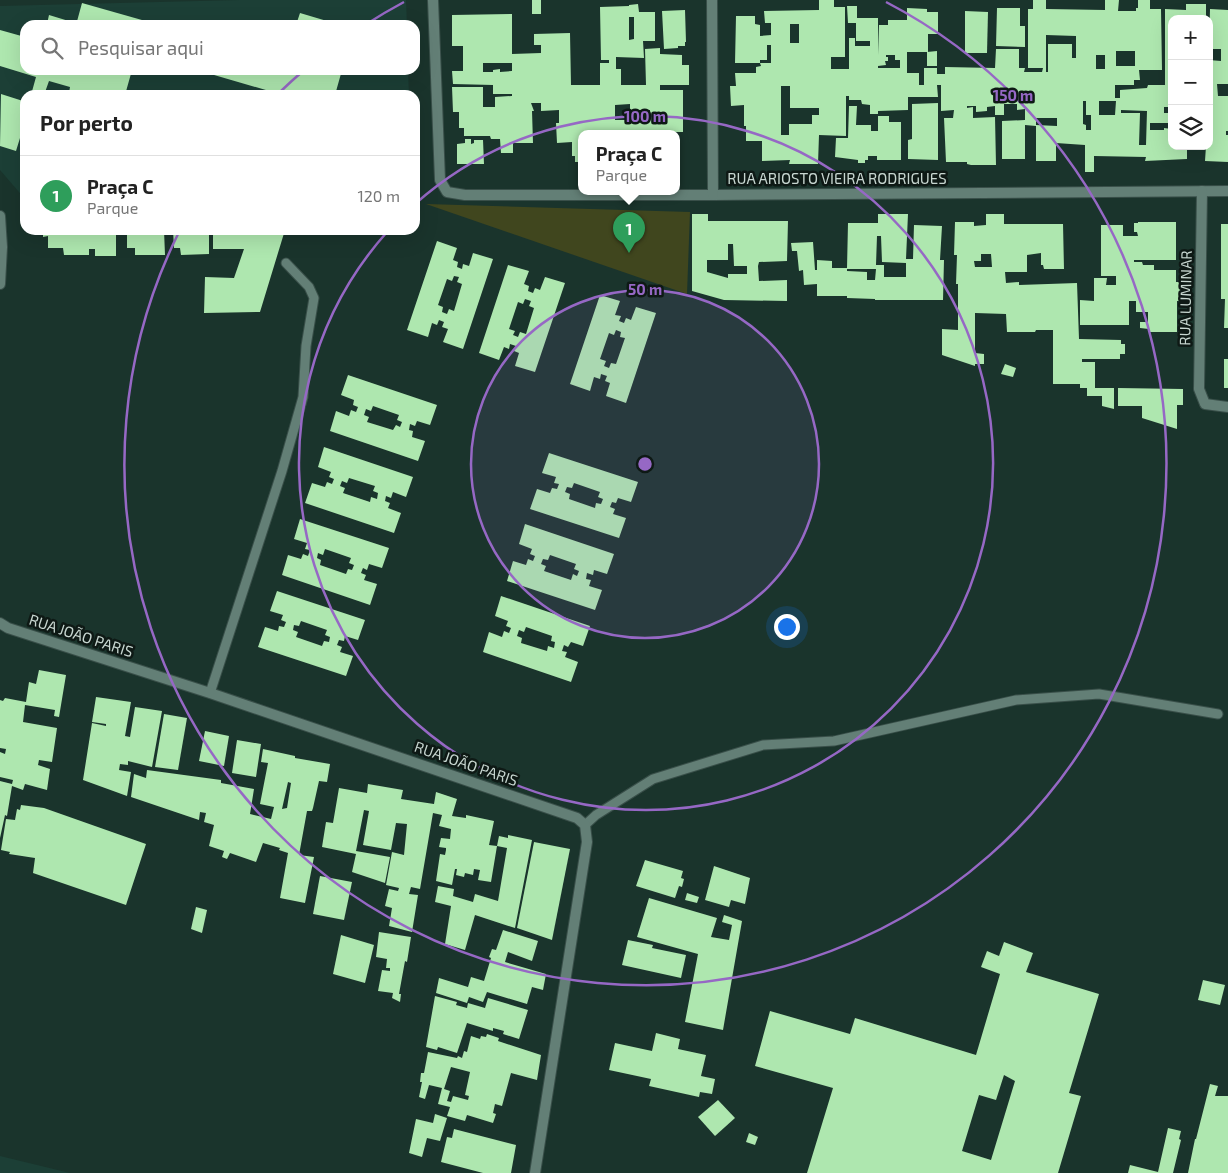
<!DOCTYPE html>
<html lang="pt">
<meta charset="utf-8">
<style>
:root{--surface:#fff;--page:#f6f6f6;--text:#222;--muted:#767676;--line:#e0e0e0;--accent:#b45309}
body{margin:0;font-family:"Exo 2",sans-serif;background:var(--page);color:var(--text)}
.controls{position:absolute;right:15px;top:15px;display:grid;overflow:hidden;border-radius:10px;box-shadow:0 5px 20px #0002}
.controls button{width:45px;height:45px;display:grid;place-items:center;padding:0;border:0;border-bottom:1px solid var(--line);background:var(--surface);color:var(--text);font:25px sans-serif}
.you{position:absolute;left:786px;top:626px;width:18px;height:18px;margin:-12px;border:4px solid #fff;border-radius:50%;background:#1a73e8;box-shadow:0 0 0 8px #1a73e833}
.badge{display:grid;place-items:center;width:32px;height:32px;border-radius:50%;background:var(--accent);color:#fff;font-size:16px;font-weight:700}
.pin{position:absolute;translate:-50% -41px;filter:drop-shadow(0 1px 2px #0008)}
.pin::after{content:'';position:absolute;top:26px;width:18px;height:15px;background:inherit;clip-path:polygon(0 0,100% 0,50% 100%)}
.popup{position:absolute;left:578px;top:130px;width:102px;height:65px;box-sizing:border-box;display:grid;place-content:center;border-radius:10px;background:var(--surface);filter:drop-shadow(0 1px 4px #0005);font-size:16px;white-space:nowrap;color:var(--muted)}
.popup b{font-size:19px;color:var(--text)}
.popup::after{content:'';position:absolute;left:50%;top:100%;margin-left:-10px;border:10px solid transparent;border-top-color:var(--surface)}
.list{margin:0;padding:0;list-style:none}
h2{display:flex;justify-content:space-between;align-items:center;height:65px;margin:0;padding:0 20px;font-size:21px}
h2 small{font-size:16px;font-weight:400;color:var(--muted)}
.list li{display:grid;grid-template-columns:32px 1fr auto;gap:15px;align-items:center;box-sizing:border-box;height:80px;padding:0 20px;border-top:1px solid var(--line)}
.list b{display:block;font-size:19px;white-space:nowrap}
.list p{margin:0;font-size:16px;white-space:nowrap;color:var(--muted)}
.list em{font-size:16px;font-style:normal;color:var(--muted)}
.icon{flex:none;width:28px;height:28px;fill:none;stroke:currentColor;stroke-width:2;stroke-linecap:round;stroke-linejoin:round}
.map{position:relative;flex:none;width:1228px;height:1173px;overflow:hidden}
.search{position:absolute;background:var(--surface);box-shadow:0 5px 20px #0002;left:20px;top:20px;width:400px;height:55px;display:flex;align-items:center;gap:12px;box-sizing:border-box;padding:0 18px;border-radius:15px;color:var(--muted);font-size:19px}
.panel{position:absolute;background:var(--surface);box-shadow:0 5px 20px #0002;left:20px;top:90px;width:400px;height:145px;border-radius:15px}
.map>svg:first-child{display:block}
.built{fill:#1c3f36}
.green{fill:#40461e}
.building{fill:#aee7af;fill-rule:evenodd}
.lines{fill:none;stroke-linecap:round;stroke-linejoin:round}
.lane-casing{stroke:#394f49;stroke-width:11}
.street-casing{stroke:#394f49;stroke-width:12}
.lane{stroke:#637f76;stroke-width:9}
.street{stroke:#637f76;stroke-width:10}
.ring{fill:none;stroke:#9668c5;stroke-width:2.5}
.labels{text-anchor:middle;stroke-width:5;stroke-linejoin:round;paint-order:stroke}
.street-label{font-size:15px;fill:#c7d6d0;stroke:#0e1915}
.centre{fill:#9668c5;stroke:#0e1915;stroke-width:2.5}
.ring-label{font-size:15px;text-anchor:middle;font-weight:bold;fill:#9668c5;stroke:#0e1915;stroke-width:5;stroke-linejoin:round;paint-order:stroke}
</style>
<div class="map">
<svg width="1228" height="1173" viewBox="0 0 1228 1173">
<rect width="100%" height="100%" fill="#1a342c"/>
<!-- built -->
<g class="built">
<path d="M 239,0 L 406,0 L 407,25 L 25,25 L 25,70 L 408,70 L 409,95 L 25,95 L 25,199 L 0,170 L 0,6 Z"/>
<path d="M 0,1156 L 70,1173 L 0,1173 Z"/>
</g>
<!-- green -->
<path class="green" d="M 426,204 L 690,212 L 687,294 Z"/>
<!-- building -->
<g class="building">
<rect x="532" y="0" width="9" height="14"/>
<path d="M 819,0 L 834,0 L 834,7 L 845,7 L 845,57 L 831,57 L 831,69 L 849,69 L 849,38 L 855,38 L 855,46 L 870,46 L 870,41 L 856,41 L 856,23 L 848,23 L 847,6 L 857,6 L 857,18 L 878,18 L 878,55 L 879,25 L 888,25 L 888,20 L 907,20 L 907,8 L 927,9 L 927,12 L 938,12 L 938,34 L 928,34 L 928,52 L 907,52 L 907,73 L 919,73 L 919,85 L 924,85 L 924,68 L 937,68 L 937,74 L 945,74 L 945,67 L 995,68 L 996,49 L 1019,49 L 1019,68 L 1025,68 L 1024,72 L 1042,72 L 1043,68 L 1028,68 L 1028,9 L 1033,9 L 1033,0 L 1046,0 L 1046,9 L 1105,10 L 1105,0 L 1119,0 L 1118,11 L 1136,11 L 1136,8 L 1138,8 L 1138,0 L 1150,0 L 1150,9 L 1161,9 L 1162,70 L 1139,70 L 1140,80 L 1134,80 L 1134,85 L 1115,85 L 1115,98 L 1120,98 L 1120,90 L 1147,88 L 1148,85 L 1165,85 L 1165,9 L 1186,10 L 1186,4 L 1206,4 L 1206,19 L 1172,19 L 1172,107 L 1164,107 L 1164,113 L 1168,113 L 1168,123 L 1150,123 L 1150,130 L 1164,130 L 1164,128 L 1172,129 L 1172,146 L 1187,146 L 1187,159 L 1145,161 L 1146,157 L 1094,156 L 1094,172 L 1085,172 L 1085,145 L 1056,143 L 1056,161 L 1036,161 L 1036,126 L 1025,125 L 1025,159 L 1002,159 L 1002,121 L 1025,120 L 1025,109 L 1017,110 L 1017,104 L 1004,104 L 1004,115 L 995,115 L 995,106 L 987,107 L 987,111 L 976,112 L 976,106 L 967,106 L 967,108 L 973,107 L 973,118 L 995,117 L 996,165 L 971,165 L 967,164 L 967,162 L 946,162 L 944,118 L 953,118 L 954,110 L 941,111 L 941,85 L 937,85 L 938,97 L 908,97 L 908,110 L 878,111 L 878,114 L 870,114 L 870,105 L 862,104 L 861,100 L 849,100 L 849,96 L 846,96 L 846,136 L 819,135 L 818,164 L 789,164 L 790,160 L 762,161 L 762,141 L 746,141 L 746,126 L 744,126 L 744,105 L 731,106 L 730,86 L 736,86 L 735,73 L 756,73 L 756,67 L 761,66 L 760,63 L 735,63 L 736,16 L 755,16 L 755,24 L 760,25 L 760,36 L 771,35 L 771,23 L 765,23 L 764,11 L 819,10 ZM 790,24 L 799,24 L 799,43 L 790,43 ZM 1046,35 L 1076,36 L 1076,58 L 1072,58 L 1072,44 L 1048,44 L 1048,72 L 1046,72 ZM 767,45 L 771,45 L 771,63 L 760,63 L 760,60 L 767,60 ZM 1116,51 L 1135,51 L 1135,66 L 1116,66 ZM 886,55 L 895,55 L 895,60 L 900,60 L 900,68 L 878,68 L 878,66 L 886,65 L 885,61 L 888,61 L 888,57 L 886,57 ZM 1096,55 L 1105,55 L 1105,69 L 1096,69 ZM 781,86 L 790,86 L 790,108 L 819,108 L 819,115 L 812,115 L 812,124 L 789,124 L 789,135 L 781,135 ZM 1083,101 L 1086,101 L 1086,115 L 1091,115 L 1091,130 L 1086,130 L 1086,125 L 1083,124 ZM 1099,101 L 1116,101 L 1115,115 L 1099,115 ZM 1121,110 L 1147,111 L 1146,145 L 1139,145 L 1140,113 L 1121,113 ZM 1036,118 L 1057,118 L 1057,126 L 1036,125 Z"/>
<path d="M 82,3 L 156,24 L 156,25 L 76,25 Z"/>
<path d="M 638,4 L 639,12 L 655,12 L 655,41 L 643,41 L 644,58 L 616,57 L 616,69 L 621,69 L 621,85 L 646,85 L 645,49 L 660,48 L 660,54 L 682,55 L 682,65 L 689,65 L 689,85 L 660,85 L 660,90 L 683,90 L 683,132 L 674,132 L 674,134 L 660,134 L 660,131 L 656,131 L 656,134 L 582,134 L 582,162 L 575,162 L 575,156 L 572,156 L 572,142 L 557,143 L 556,123 L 559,123 L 559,110 L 541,111 L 541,103 L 531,103 L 534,111 L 532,111 L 533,143 L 513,143 L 513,153 L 501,153 L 500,139 L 491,139 L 490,136 L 464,136 L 464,128 L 459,128 L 459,112 L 453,112 L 452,87 L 483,87 L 483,107 L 495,107 L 495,97 L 512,96 L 512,94 L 493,94 L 493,85 L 453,84 L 452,71 L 463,71 L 463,46 L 452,46 L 452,15 L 512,14 L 512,54 L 541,53 L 541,45 L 534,45 L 534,34 L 570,33 L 571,85 L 600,85 L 600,63 L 609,63 L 609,60 L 601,60 L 600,7 L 629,6 L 629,5 ZM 629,17 L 634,17 L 634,39 L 629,40 ZM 483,63 L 512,63 L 512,71 L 500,72 L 500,69 L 493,70 L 493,72 L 483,72 ZM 630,104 L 630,120 L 615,120 L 615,105 ZM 637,110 L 650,110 L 650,118 L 636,118 Z"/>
<path d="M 997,8 L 1020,8 L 1020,26 L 1025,26 L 1025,47 L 996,46 Z"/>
<path d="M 1210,9 L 1228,10 L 1228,84 L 1217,84 L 1218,96 L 1228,96 L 1228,131 L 1226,131 L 1226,135 L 1228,135 L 1228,162 L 1205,161 L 1206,146 L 1209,146 L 1209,60 L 1221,61 L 1221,49 L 1209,49 Z"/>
<path d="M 685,10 L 686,42 L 685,42 L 685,46 L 678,46 L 678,48 L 664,49 L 662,11 Z"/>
<path d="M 965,11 L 988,12 L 987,53 L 965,53 Z"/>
<path d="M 300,13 L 337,24 L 337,25 L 296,25 Z"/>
<path d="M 49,15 L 72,22 L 71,25 L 41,25 L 41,22 L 47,24 Z"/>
<path d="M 0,30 L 25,37 L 25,70 L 132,70 L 125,95 L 102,95 L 93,92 L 92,95 L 75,95 L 69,93 L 70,87 L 49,81 L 44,95 L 31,95 L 36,77 L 0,66 Z"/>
<path d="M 937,51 L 937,66 L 927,66 L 927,52 Z"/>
<path d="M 197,70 L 342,70 L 335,95 L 287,95 L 276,92 L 276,93 Z"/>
<path d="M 1,94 L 23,101 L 25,96 L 25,139 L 20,138 L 16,151 L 0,146 Z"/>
<path d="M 938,103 L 938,160 L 908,159 L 908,140 L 912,139 L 912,104 Z"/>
<path d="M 849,106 L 857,106 L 856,125 L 871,125 L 871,131 L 878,131 L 878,116 L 889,116 L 889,122 L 901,122 L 901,160 L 877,160 L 877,156 L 868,156 L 868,160 L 865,160 L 865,163 L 858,163 L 858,160 L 835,157 L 836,138 L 848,138 Z"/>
<path d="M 465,139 L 471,139 L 471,144 L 474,143 L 474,140 L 483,140 L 484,164 L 457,164 L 457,144 L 465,143 Z"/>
<path d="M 692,214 L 708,214 L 708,221 L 788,221 L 787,261 L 759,262 L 758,266 L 759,281 L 787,280 L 787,301 L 724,300 L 692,291 ZM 728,244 L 733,244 L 734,266 L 747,266 L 747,274 L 728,274 L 728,278 L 707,272 L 707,260 L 728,260 Z"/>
<path d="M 878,214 L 908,214 L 906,259 L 913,259 L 914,225 L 942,226 L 940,260 L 944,260 L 943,300 L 875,300 L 875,299 L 847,298 L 847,296 L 817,296 L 817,284 L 804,285 L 803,270 L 799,271 L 797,251 L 792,251 L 791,243 L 813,242 L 815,270 L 817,270 L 817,260 L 832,261 L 832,268 L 847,268 L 848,223 L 878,223 ZM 877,236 L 881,236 L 882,262 L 906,263 L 906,277 L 884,277 L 884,265 L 876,265 ZM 847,269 L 876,269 L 875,280 L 867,280 L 867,272 L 847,271 Z"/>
<path d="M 986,214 L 1004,214 L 1004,224 L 1063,224 L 1064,269 L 1044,269 L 1043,265 L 1041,265 L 1041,253 L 1027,255 L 1027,272 L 1005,272 L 1006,283 L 1019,282 L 1019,285 L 1077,283 L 1079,339 L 1121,340 L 1121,344 L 1125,344 L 1125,354 L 1120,354 L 1120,359 L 1082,359 L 1082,362 L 1095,362 L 1095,388 L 1114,388 L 1114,409 L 1102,406 L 1102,396 L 1087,396 L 1087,388 L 1080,388 L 1080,384 L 1053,384 L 1053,330 L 1036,330 L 1035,332 L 1007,332 L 1006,314 L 975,313 L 975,353 L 984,354 L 984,364 L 975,364 L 975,366 L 942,355 L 942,329 L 958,330 L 958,284 L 956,284 L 957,255 L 954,255 L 955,222 L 974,222 L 974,226 L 986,225 ZM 981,254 L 991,254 L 992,267 L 975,267 L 974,261 L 981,261 Z"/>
<path d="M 1138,222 L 1176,222 L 1176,260 L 1134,260 L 1134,262 L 1142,262 L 1143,265 L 1154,265 L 1154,270 L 1176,270 L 1176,282 L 1183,282 L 1183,301 L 1177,301 L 1177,332 L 1149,332 L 1149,329 L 1140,328 L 1140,322 L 1148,322 L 1148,312 L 1136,312 L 1136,301 L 1129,301 L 1129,325 L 1080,325 L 1080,300 L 1094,301 L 1094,278 L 1107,278 L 1106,285 L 1116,285 L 1116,276 L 1101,276 L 1101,225 L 1123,225 L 1123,236 L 1138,236 L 1137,232 L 1134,232 L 1134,223 L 1138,223 Z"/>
<path d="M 1221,224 L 1228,224 L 1228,328 L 1224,328 L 1225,299 L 1221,299 Z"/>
<path d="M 43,230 L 116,230 L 116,256 L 95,256 L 95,249 L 89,249 L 89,255 L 64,255 L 63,248 L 48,248 L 48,236 L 43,237 Z"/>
<path d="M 127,230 L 164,230 L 165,255 L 135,255 L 135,248 L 127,248 Z"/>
<path d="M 173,230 L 209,230 L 209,254 L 181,255 L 180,248 L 174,248 Z"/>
<path d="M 213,230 L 285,230 L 260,312 L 204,313 L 205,277 L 234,278 L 244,249 L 213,249 Z"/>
<path d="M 437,241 L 457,248 L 453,260 L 458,262 L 457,267 L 462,269 L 463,264 L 469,266 L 473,253 L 493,259 L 463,349 L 443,342 L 448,329 L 442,327 L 444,322 L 439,320 L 437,325 L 432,323 L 428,337 L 407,330 ZM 454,276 L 459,277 L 457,282 L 462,284 L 454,311 L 449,309 L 447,314 L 442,312 L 443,307 L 438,305 L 447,279 L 452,281 Z"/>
<path d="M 508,265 L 529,271 L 524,284 L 529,286 L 528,291 L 533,293 L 535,288 L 540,290 L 545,277 L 565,283 L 535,372 L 515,366 L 519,353 L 514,351 L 516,346 L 510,344 L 509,349 L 504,347 L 499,360 L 479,353 ZM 525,299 L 531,301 L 529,306 L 534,308 L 526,334 L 520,332 L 518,337 L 513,335 L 515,331 L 509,329 L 518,302 L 523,304 Z"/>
<path d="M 600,295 L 620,301 L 615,315 L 621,316 L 619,321 L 624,323 L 626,318 L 631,320 L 636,307 L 656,313 L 626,403 L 606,396 L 610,383 L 605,381 L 607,376 L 601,374 L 600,379 L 594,377 L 590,391 L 570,384 ZM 616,330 L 621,332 L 620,337 L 625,338 L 616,364 L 611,363 L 609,368 L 604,366 L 606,361 L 600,359 L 609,333 L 614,335 Z"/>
<rect x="1224" y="359" width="4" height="29"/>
<path d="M 1005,364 L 1016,368 L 1013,377 L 1001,374 Z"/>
<path d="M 348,375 L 437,405 L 430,425 L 417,421 L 415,426 L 410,424 L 409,430 L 413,431 L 412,437 L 425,441 L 418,461 L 330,431 L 336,411 L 349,416 L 351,410 L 356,412 L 358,407 L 353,405 L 354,400 L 341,395 ZM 373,406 L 399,415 L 397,420 L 402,422 L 400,427 L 396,425 L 393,430 L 367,422 L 369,417 L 364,415 L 366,409 L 371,411 Z"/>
<path d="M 1118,388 L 1183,389 L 1183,405 L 1177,405 L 1177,429 L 1142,418 L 1142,406 L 1118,406 Z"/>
<path d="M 324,447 L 413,477 L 406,497 L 393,492 L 391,498 L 386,496 L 385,501 L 390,503 L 388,508 L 401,513 L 394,533 L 305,503 L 312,483 L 325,487 L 327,482 L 332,484 L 334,479 L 329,477 L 331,472 L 318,467 ZM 349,478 L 375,486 L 373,491 L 378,493 L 377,499 L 371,497 L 370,502 L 343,493 L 345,488 L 340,486 L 342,481 L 347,483 Z"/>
<path d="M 549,453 L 638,482 L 631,502 L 618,498 L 616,503 L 612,502 L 610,507 L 615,509 L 613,514 L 626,518 L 619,538 L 530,509 L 537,489 L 550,493 L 552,488 L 557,489 L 559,484 L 554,483 L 556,477 L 542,473 ZM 574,483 L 600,492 L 598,497 L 603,499 L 601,504 L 596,503 L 595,508 L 569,499 L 570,494 L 565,492 L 567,487 L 572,488 Z"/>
<path d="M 300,519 L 389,548 L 382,568 L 369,564 L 367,570 L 363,568 L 361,573 L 366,575 L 364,580 L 377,584 L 370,605 L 282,575 L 288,555 L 301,559 L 303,554 L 308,556 L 310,550 L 305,549 L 307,543 L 294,539 ZM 325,549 L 351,558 L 349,563 L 354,565 L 352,570 L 348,569 L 346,574 L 320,565 L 321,560 L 317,558 L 318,553 L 323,555 Z"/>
<path d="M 525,524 L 614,554 L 607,574 L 594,570 L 593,575 L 587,573 L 586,579 L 591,580 L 589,586 L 602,590 L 595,610 L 507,581 L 513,561 L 526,565 L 528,559 L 533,561 L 535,556 L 530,554 L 532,549 L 519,544 ZM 550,555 L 576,564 L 574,569 L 579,571 L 577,576 L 573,574 L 571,580 L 544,571 L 546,566 L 541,564 L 543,559 L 548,560 Z"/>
<path d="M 277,591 L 365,620 L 358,640 L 345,636 L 344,641 L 339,640 L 337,645 L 342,647 L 340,652 L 353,656 L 346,676 L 258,647 L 265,627 L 278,631 L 279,626 L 284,627 L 286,622 L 281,620 L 283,615 L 270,611 ZM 301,621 L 327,630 L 325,635 L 330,637 L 329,642 L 324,641 L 322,646 L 296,637 L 298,632 L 293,630 L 294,625 L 299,626 Z"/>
<path d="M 501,596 L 590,626 L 583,646 L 571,642 L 568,647 L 564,645 L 562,651 L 567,652 L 565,657 L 578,662 L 571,682 L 483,652 L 489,632 L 502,637 L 504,631 L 509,633 L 511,628 L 506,626 L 508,621 L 495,616 ZM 526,627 L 552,636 L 551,641 L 555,642 L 554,648 L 548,646 L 547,651 L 521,643 L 522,638 L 517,636 L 519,630 L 524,632 Z"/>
<path d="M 39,670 L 66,675 L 59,717 L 54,716 L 55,710 L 25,705 L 23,722 L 57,728 L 52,762 L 39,760 L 38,765 L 50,769 L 47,790 L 25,784 L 23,790 L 12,786 L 7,816 L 5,815 L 0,838 L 0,781 L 12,784 L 13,780 L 0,777 L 0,752 L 5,754 L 6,749 L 0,748 L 0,700 L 3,701 L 5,698 L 26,702 L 29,682 L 36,684 Z"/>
<path d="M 96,697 L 131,702 L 125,736 L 130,737 L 135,707 L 162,711 L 152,767 L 128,761 L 128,765 L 120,764 L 119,770 L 131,772 L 127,796 L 83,780 L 92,723 L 106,726 L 106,724 L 92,722 Z"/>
<path d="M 164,714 L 187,718 L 178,770 L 155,767 Z"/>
<path d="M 205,731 L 229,736 L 224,766 L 199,761 Z"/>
<path d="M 237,740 L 261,744 L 256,777 L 232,773 Z"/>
<path d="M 263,749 L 295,756 L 295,758 L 330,764 L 327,782 L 319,781 L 313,808 L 312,811 L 307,811 L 299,855 L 314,857 L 305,903 L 280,898 L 288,853 L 279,850 L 280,848 L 263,843 L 256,862 L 230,853 L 227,859 L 222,857 L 224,851 L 209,846 L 214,825 L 204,822 L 206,813 L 200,812 L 199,820 L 131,797 L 134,774 L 146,778 L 147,770 L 221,780 L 221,783 L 254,789 L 250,814 L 271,819 L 274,807 L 260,804 L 268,763 L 261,762 ZM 288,782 L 291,783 L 287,808 L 282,809 Z"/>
<path d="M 368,784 L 403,790 L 401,799 L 434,804 L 436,792 L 457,799 L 452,816 L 466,818 L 466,815 L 494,821 L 489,845 L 497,846 L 491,882 L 478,880 L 480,870 L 474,869 L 473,875 L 465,873 L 464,877 L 456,875 L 457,869 L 455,869 L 452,885 L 436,881 L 440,854 L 445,855 L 446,850 L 446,848 L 439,847 L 441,838 L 450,839 L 451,829 L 439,826 L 442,815 L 433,813 L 420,889 L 411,887 L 409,894 L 418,895 L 412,932 L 389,926 L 392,908 L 385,906 L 389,889 L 398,891 L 399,888 L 386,885 L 392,852 L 404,855 L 407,824 L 396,823 L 391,850 L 363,845 L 369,811 L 364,810 L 356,851 L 390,857 L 385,883 L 352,872 L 356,854 L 322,847 L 326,822 L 333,823 L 339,788 L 367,793 Z"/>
<path d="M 21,805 L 44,808 L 146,844 L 126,905 L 33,873 L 35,858 L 9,854 L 10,852 L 1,850 L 6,819 L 15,820 L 17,809 L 20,810 Z"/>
<path d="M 508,835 L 532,840 L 515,928 L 475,915 L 465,950 L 445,944 L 451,906 L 435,902 L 438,886 L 454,889 L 453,896 L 473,902 L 475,894 L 498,901 L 507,848 L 497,846 L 499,836 L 508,838 Z"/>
<path d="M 534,842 L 570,849 L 552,940 L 517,928 Z"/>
<path d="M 645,860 L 683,871 L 681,878 L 684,879 L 682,887 L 679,886 L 675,898 L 636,886 Z"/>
<path d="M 714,866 L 750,878 L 745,904 L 731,900 L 729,907 L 705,900 Z"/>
<path d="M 320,876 L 352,882 L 344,920 L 313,914 Z"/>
<path d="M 687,893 L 699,897 L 697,903 L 685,900 Z"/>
<path d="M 649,898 L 717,918 L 711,937 L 729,940 L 732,925 L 722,922 L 724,915 L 742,921 L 723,1030 L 685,1022 L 698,954 L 637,937 Z"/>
<path d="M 196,907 L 207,910 L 202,933 L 191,929 Z"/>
<path d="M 503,930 L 538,941 L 532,961 L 508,952 L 505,962 L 546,974 L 543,990 L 532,987 L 527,1004 L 487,992 L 483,1002 L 469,997 L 467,1003 L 436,993 L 439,978 L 468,987 L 471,977 L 484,981 L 491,958 L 489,957 L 492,949 L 496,950 Z"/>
<path d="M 379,932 L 411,937 L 407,962 L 405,961 L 399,994 L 401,994 L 400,1002 L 392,998 L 393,993 L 378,991 L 382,970 L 390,971 L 390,968 L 386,968 L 387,959 L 376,957 Z"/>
<path d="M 341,935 L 374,945 L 365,983 L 333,974 Z"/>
<path d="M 628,940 L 653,945 L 652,948 L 686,955 L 681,978 L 622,965 Z"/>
<path d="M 1004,942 L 1033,953 L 1026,972 L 1099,994 L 1069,1093 L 1081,1096 L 1058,1173 L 807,1173 L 833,1088 L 755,1066 L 770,1011 L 850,1034 L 855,1018 L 976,1055 L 1000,974 L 981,967 L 987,951 L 999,956 ZM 1004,1075 L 1015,1081 L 991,1160 L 962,1151 L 979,1095 L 996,1100 Z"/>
<path d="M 1203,980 L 1225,985 L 1220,1005 L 1198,1000 Z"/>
<path d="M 435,996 L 457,1002 L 456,1005 L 467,1008 L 468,1003 L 485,1008 L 488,998 L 528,1010 L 519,1039 L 503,1034 L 504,1031 L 493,1028 L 493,1031 L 467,1023 L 457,1053 L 438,1047 L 437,1050 L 426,1047 Z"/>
<path d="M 656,1033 L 680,1039 L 678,1049 L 706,1055 L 701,1076 L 715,1079 L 712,1094 L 700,1092 L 699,1097 L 649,1086 L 651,1079 L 609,1070 L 615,1043 L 652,1051 Z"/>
<path d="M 487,1034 L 499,1038 L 498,1041 L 541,1055 L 537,1080 L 511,1073 L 502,1106 L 495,1104 L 493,1113 L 496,1114 L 493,1123 L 467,1115 L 465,1121 L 447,1116 L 450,1107 L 438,1104 L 442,1088 L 429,1085 L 425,1099 L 419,1097 L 422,1082 L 420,1082 L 421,1073 L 424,1073 L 428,1052 L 457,1058 L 458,1056 L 462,1058 L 464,1051 L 467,1052 L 471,1036 L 480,1039 L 481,1036 L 486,1037 ZM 451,1067 L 470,1072 L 465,1095 L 469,1096 L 468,1100 L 453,1096 L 451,1102 L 447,1101 L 450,1091 L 444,1089 Z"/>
<path d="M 1210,1084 L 1218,1086 L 1215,1096 L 1228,1096 L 1228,1173 L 1188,1173 L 1195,1139 L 1196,1139 Z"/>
<path d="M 718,1100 L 735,1118 L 715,1136 L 698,1117 Z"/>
<path d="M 435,1114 L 447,1118 L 440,1141 L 427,1138 L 422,1157 L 409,1153 L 416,1119 L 433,1123 Z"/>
<path d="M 1168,1128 L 1181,1131 L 1179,1139 L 1181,1140 L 1173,1173 L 1128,1173 L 1130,1165 L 1158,1172 Z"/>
<path d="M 454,1129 L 516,1145 L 511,1173 L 483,1173 L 441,1162 L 447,1137 L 452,1138 Z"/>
<path d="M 749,1133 L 758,1137 L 755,1145 L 746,1142 Z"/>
</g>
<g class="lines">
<!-- lane casing -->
<g class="lane-casing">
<g id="lane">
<path d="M 210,693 L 282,471 L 303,397 L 306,346 L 314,298 L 309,287 L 286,263"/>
<path d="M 585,825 L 596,815 L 653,779 L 763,745 L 834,741 L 1016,700 L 1099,694 L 1218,714"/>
</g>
</g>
<!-- street casing -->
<g class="street-casing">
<g id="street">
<path d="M 433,0 L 440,180 L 447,192 L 465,195 L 713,195 L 1228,191"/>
<path d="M 712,0 L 713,195"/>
<path d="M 1202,191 L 1199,389 L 1205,404 L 1228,407"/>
<path d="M 0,216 L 2,247 L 0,284"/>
<path d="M 0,623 L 8,628 L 210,693 L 577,818 L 585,825 L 587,842 L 535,1173"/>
</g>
</g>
<!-- lane -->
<use href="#lane" class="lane"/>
<!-- street -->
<use href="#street" class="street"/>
</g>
<!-- distance rings -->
<circle cx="645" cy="464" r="174" fill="#9668c5" fill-opacity=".12"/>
<g class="ring">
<circle cx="645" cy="464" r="174"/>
<path d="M415 204A347 347 0 1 1 387 232"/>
<path d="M280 92A521 521 0 0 1 303 71M365 25A521 521 0 0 1 404 2M886 2A521 521 0 1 1 179 232"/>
</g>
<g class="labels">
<!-- street labels -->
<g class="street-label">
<text x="837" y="184">RUA ARIOSTO VIEIRA RODRIGUES</text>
<text transform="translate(1186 298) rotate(-89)" y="5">RUA LUMINAR</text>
<text transform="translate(81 636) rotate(18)" y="5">RUA JOÃO PARIS</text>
<text transform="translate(466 764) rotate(19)" y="5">RUA JOÃO PARIS</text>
</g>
</g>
<circle cx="645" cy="464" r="8" class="centre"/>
<g class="ring-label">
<text x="1013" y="101">150 m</text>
<text x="645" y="122">100 m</text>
<text x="645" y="295">50 m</text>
</g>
</svg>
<div class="controls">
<button>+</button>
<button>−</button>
<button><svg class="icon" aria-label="layers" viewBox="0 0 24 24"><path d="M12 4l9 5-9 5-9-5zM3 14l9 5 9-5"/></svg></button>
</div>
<div class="you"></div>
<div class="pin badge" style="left:629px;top:253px;background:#2e9e5b">1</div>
<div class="popup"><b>Praça C</b>Parque</div>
<div class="search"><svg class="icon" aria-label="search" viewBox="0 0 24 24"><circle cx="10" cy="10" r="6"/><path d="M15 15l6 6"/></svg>Pesquisar aqui</div>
<section class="panel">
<h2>Por perto<small></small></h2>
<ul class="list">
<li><span class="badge" style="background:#2e9e5b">1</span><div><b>Praça C</b><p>Parque</p></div><em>120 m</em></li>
</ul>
</section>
</div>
